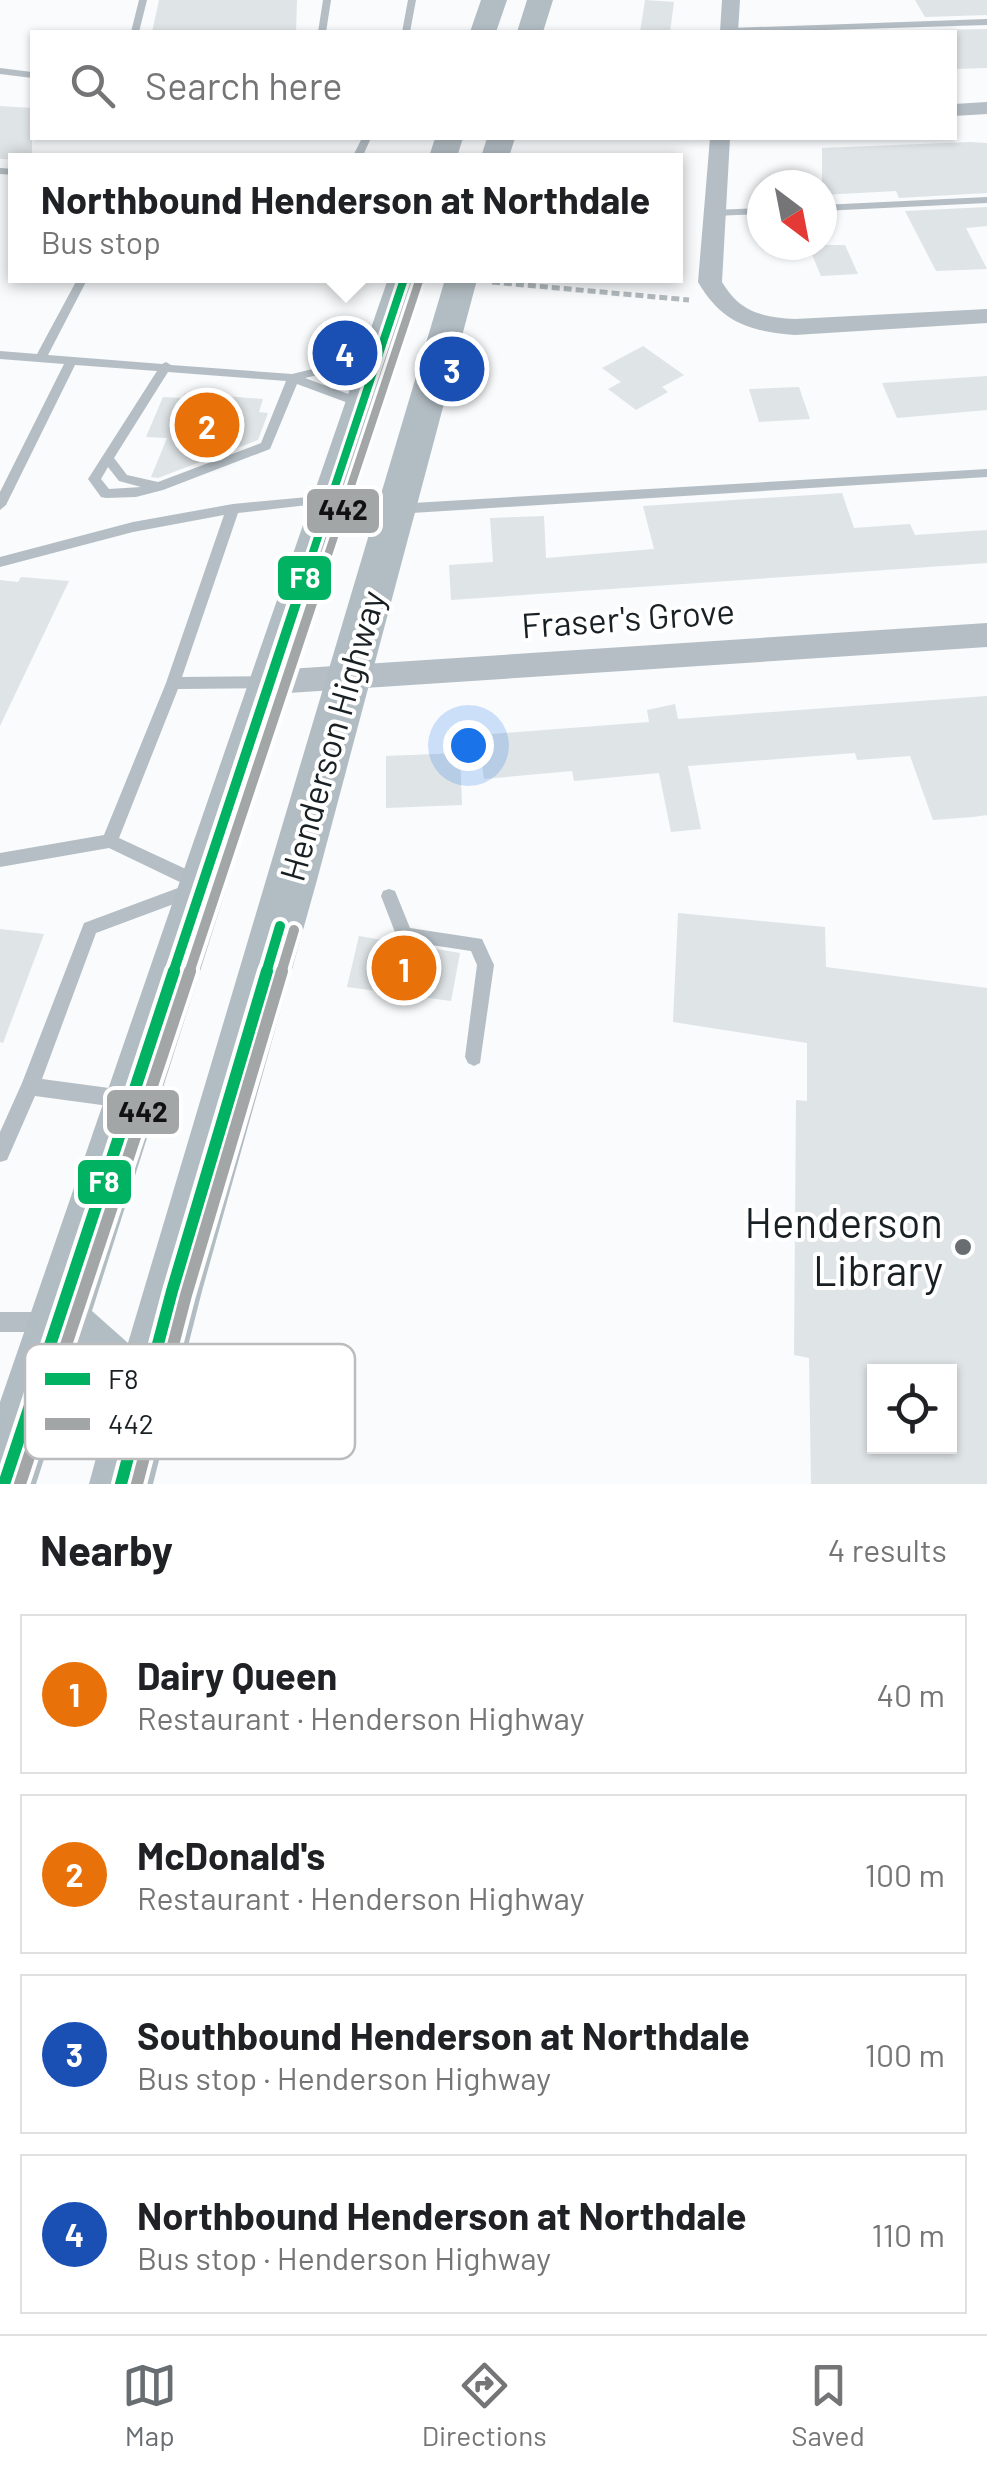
<!DOCTYPE html>
<meta charset="utf-8">
<style>
:root{--surface:#fff;--page:#f2f2f2;--text:#202124;--muted:#757577;--line:#e0e0e0;--accent:#676d70}
body{margin:0;font-family:Barlow,sans-serif;background:var(--page);color:var(--text)}
.controls{position:absolute;right:30px;bottom:30px;display:grid;overflow:hidden;border-radius:0px;box-shadow:0 2px 8px #0004}
.controls button{width:90px;height:90px;display:grid;place-items:center;padding:0;border:0;border-bottom:2px solid var(--line);background:var(--surface);color:var(--text);font:50px sans-serif}
.compass{position:absolute;left:747px;top:170px;width:90px;height:90px;border-radius:50%;background:var(--surface);box-shadow:0 2px 8px #0004;rotate:148deg}
.you{position:absolute;left:468px;top:745px;width:35px;height:35px;margin:-25px;border:8px solid #fff;border-radius:50%;background:#1a73e8;box-shadow:0 0 0 15px #1a73e833}
.badge{display:grid;place-items:center;width:65px;height:65px;border-radius:50%;background:var(--accent);color:#fff;font-size:32px;font-weight:700}
.pin{position:absolute;translate:-50% -50%;border:5px solid #fff;box-shadow:0 2px 10px #0006}
.popup{position:absolute;left:8px;top:153px;width:675px;height:130px;box-sizing:border-box;display:grid;place-content:center;border-radius:0px;background:var(--surface);filter:drop-shadow(0 2px 8px #0005);font-size:32px;white-space:nowrap;color:var(--muted)}
.popup b{font-size:38px;color:var(--text)}
.popup::after{content:'';position:absolute;left:50%;top:100%;margin-left:-20px;border:20px solid transparent;border-top-color:var(--surface)}
.list{margin:0;padding:0;list-style:none}
h2{display:flex;justify-content:space-between;align-items:center;height:130px;margin:0;padding:0 40px;font-size:42px}
h2 small{font-size:32px;font-weight:400;color:var(--muted)}
.list li{display:grid;grid-template-columns:65px 1fr auto;gap:30px;align-items:center;box-sizing:border-box;height:160px;margin:0 20px 20px;padding:0 20px;border:2px solid var(--line);border-radius:0px}
.list b{display:block;font-size:38px;white-space:nowrap}
.list p{margin:0;font-size:32px;white-space:nowrap;color:var(--muted)}
.list em{font-size:32px;font-style:normal;color:var(--muted)}
.icon{flex:none;width:55px;height:55px;fill:none;stroke:currentColor;stroke-width:2;stroke-linecap:round;stroke-linejoin:round}
.map{position:relative;flex:none;width:987px;height:1484px;overflow:hidden}
.search{position:absolute;background:var(--surface);box-shadow:0 2px 8px #0004;left:30px;right:30px;top:30px;height:110px;display:flex;align-items:center;gap:25px;box-sizing:border-box;padding:0 35px;border-radius:0px;color:var(--muted);font-size:38px}
.sheet{height:850px;background:var(--surface)}
nav{display:flex;justify-content:space-around;align-items:center;box-sizing:border-box;height:140px;border-top:2px solid var(--line);background:var(--surface);font-size:28px;color:var(--muted)}
nav a{display:grid;justify-items:center;gap:5px}
nav .on{color:var(--accent)}
.map>svg:first-child{display:block}
.building{fill:#dfe4e7;fill-rule:evenodd}
.lines{fill:none;stroke-linecap:round;stroke-linejoin:round}
.path{stroke:#b2babe;stroke-width:5;stroke-dasharray:8 4;stroke-linecap:butt}
.lane{fill:#b4bec4;fill-rule:evenodd}
.street{fill:#b4bec4;fill-rule:evenodd}
.secondary{fill:#b2bdc3;fill-rule:evenodd}
.bus-1-far2-casing{stroke:#fff;stroke-width:14}
.bus-1-far1-casing{stroke:#fff;stroke-width:18}
.bus-1-casing{stroke:#fff;stroke-width:20}
.bus-2-far2-casing{stroke:#fff;stroke-width:14}
.bus-2-far1-casing{stroke:#fff;stroke-width:18}
.bus-2-casing{stroke:#fff;stroke-width:20}
.bus-1-far2{stroke:#00b262;stroke-width:8}
.bus-1-far1{stroke:#00b262;stroke-width:10}
.bus-1{stroke:#00b262;stroke-width:12}
.bus-2-far2{stroke:#a3a6a7;stroke-width:8}
.bus-2-far1{stroke:#a3a6a7;stroke-width:10}
.bus-2{stroke:#a3a6a7;stroke-width:12}
.poi-dot{fill:#676d70;stroke:#fff;stroke-width:4}
.labels{text-anchor:middle;stroke-width:8;stroke-linejoin:round;paint-order:stroke}
.street-label{font-size:35px;fill:#192024;stroke:#fff}
.near-poi-label{font-size:42px;fill:#192024;stroke:#fff;text-anchor:end}
.key{fill:#fff;stroke:#babcbd;stroke-width:2.5}
.key-label{font-size:28px;fill:#192024}
.line-badge{stroke:#fff;stroke-width:4}
.badge-label{font-size:28px;text-anchor:middle;font-weight:bold;fill:#fff}
.pale-badge-label{font-size:28px;text-anchor:middle;font-weight:bold;fill:#111}
</style>
<div class="map">
<svg width="987" height="1484" viewBox="0 0 987 1484">
<rect width="100%" height="100%" fill="#f9fbfd"/>
<!-- building -->
<g class="building">
<path d="M 159,0 L 297,0 L 296,32 L 152,32 Z"/>
<path d="M 645,0 L 674,2 L 670,32 L 640,32 Z"/>
<path d="M 915,0 L 987,0 L 987,15 L 925,17 Z"/>
<path d="M 987,29 L 987,68 L 954,69 L 954,32 L 933,30 Z"/>
<path d="M 0,106 L 32,108 L 32,160 L 0,159 Z"/>
<path d="M 970,142 L 987,143 L 987,193 L 899,198 L 896,191 L 822,195 L 822,148 Z"/>
<path d="M 987,207 L 987,226 L 966,228 L 987,269 L 936,271 L 905,211 Z"/>
<path d="M 808,245 L 845,245 L 858,274 L 821,276 Z"/>
<path d="M 643,346 L 684,375 L 662,387 L 668,392 L 636,410 L 608,389 L 621,382 L 602,368 Z"/>
<path d="M 987,376 L 987,410 L 897,418 L 882,383 Z"/>
<path d="M 799,387 L 810,419 L 759,422 L 749,389 Z"/>
<path d="M 185,393 L 263,399 L 259,412 L 268,413 L 258,440 L 158,478 L 151,477 L 167,438 L 146,437 L 163,397 L 182,398 Z"/>
<path d="M 842,493 L 854,528 L 910,524 L 915,535 L 987,530 L 987,563 L 451,600 L 449,565 L 493,562 L 490,518 L 544,516 L 546,558 L 654,549 L 643,506 Z"/>
<path d="M 21,577 L 69,581 L 0,726 L 0,580 L 18,582 Z"/>
<path d="M 987,696 L 987,815 L 973,817 L 933,820 L 910,756 L 857,760 L 855,753 L 688,766 L 701,829 L 671,832 L 659,773 L 574,781 L 572,771 L 484,779 L 478,735 L 649,722 L 647,710 L 675,704 L 678,719 Z"/>
<path d="M 460,753 L 462,805 L 386,808 L 386,756 Z"/>
<path d="M 678,913 L 825,927 L 826,967 L 987,988 L 987,1484 L 811,1484 L 809,1358 L 794,1355 L 796,1100 L 807,1101 L 807,1043 L 673,1022 ZM 874,1372 L 950,1372 L 950,1446 L 874,1446 Z"/>
<path d="M 0,929 L 44,934 L 3,1043 L 0,1042 Z"/>
<path d="M 359,936 L 460,953 L 451,1001 L 347,987 Z"/>
</g>
<g class="lines">
<!-- path -->
<path class="path" d="M 492,282 L 689,300"/>
<!-- lane -->
<g class="lane">
<path d="M 139,0 L 147,0 L 139,32 L 131,32 Z"/>
<path d="M 323,0 L 331,0 L 326,32 L 318,32 Z"/>
<path d="M 408,0 L 416,0 L 410,32 L 402,32 Z"/>
<path d="M 987,19 L 987,25 L 761,32 L 726,31 L 730,28 Z"/>
<path d="M 0,68 L 32,72 L 32,78 L 0,74 Z"/>
<path d="M 362,138 L 371,138 L 361,160 L 351,160 Z"/>
<path d="M 0,168 L 15,169 L 15,175 L 0,174 Z"/>
<path d="M 987,197 L 987,203 L 822,211 L 822,205 Z"/>
<path d="M 762,208 L 762,214 L 713,216 L 708,213 L 713,210 Z"/>
<path d="M 79,276 L 89,276 L 48,355 L 162,364 L 166,362 L 171,365 L 292,374 L 379,353 L 385,357 L 383,360 L 305,378 L 367,401 L 369,404 L 367,407 L 359,407 L 297,384 L 270,449 L 163,490 L 136,497 L 106,498 L 101,497 L 88,479 L 157,371 L 75,365 L 6,505 L 0,510 L 0,492 L 64,364 L 0,359 L 0,351 L 37,354 ZM 168,372 L 286,381 L 261,443 L 158,482 L 127,475 L 114,458 ZM 108,467 L 119,481 L 141,487 L 109,489 L 101,479 Z"/>
<path d="M 987,469 L 987,477 L 396,514 L 390,509 L 396,504 Z"/>
<path d="M 329,495 L 334,496 L 335,499 L 334,502 L 238,513 L 182,677 L 269,676 L 276,682 L 269,688 L 178,689 L 119,838 L 203,877 L 205,882 L 199,888 L 198,895 L 96,933 L 42,1079 L 124,1090 L 130,1093 L 133,1099 L 130,1105 L 124,1108 L 35,1096 L 7,1160 L 0,1162 L 0,1132 L 22,1083 L 84,923 L 186,885 L 109,848 L 0,867 L 0,853 L 104,835 L 166,683 L 224,515 L 133,532 L 0,567 L 0,557 L 133,522 L 233,504 Z"/>
<path d="M 389,889 L 395,891 L 410,928 L 482,939 L 494,965 L 480,1063 L 474,1066 L 468,1063 L 465,1057 L 477,965 L 471,951 L 398,940 L 381,896 L 383,891 Z"/>
<path d="M 0,1312 L 46,1312 L 53,1315 L 56,1322 L 53,1329 L 46,1332 L 0,1332 Z"/>
</g>
<!-- street -->
<g class="street">
<path d="M 722,0 L 740,0 L 738,32 L 720,32 Z"/>
<path d="M 987,102 L 987,114 L 954,116 L 954,104 Z"/>
<path d="M 710,138 L 730,138 L 722,282 C 740,312 761,317 795,319 L 987,309 L 987,323 L 795,335 C 749,331 722,323 698,282 Z"/>
<path d="M 987,623 L 987,647 L 273,694 L 262,691 L 257,682 L 262,673 L 273,670 Z"/>
</g>
<!-- secondary -->
<g class="secondary">
<path d="M 481,0 L 507,0 L 496,32 L 470,32 Z"/>
<path d="M 527,0 L 553,0 L 543,32 L 517,32 Z"/>
<path d="M 435,138 L 463,138 L 456,160 L 428,160 Z"/>
<path d="M 487,138 L 515,138 L 508,160 L 480,160 Z"/>
<path d="M 389,276 L 421,276 L 92,1311 L 128,1343 L 446,276 L 478,276 L 317,880 L 202,1291 L 153,1484 L 89,1484 L 109,1410 L 71,1375 L 36,1484 L 0,1484 L 0,1402 Z"/>
</g>
<!-- bus-1-far2 casing -->
<g class="bus-1-far2-casing">
<path id="bus-1-far2" d="M 307,570 L 405,276"/>
</g>
<!-- bus-1-far1 casing -->
<g class="bus-1-far1-casing">
<g id="bus-1-far1">
<path d="M 173,973 L 308,567"/>
<path d="M 266,973 L 280,926"/>
</g>
</g>
<!-- bus-1 casing -->
<g class="bus-1-casing">
<g id="bus-1">
<path d="M 4,1484 L 174,971"/>
<path d="M 121,1484 L 172,1291 L 267,971"/>
</g>
</g>
<!-- bus-2-far2 casing -->
<g class="bus-2-far2-casing">
<path id="bus-2-far2" d="M 323,570 L 419,281"/>
</g>
<!-- bus-2-far1 casing -->
<g class="bus-2-far1-casing">
<g id="bus-2-far1">
<path d="M 189,973 L 324,567"/>
<path d="M 281,973 L 294,930"/>
</g>
</g>
<!-- bus-2 casing -->
<g class="bus-2-casing">
<g id="bus-2">
<path d="M 20,1484 L 190,971"/>
<path d="M 137,1484 L 186,1295 L 282,971"/>
</g>
</g>
<!-- bus-1-far2 -->
<use href="#bus-1-far2" class="bus-1-far2"/>
<!-- bus-1-far1 -->
<use href="#bus-1-far1" class="bus-1-far1"/>
<!-- bus-1 -->
<use href="#bus-1" class="bus-1"/>
<!-- bus-2-far2 -->
<use href="#bus-2-far2" class="bus-2-far2"/>
<!-- bus-2-far1 -->
<use href="#bus-2-far1" class="bus-2-far1"/>
<!-- bus-2 -->
<use href="#bus-2" class="bus-2"/>
</g>
<!-- markers -->
<circle class="poi-dot" cx="963" cy="1247" r="10"/>
<g class="labels">
<!-- street labels -->
<g class="street-label">
<text transform="translate(628 619) rotate(-4)" y="12">Fraser's Grove</text>
<text transform="translate(333 736) rotate(-74)" y="12">Henderson Highway</text>
</g>
<!-- near-poi labels -->
<g class="near-poi-label">
<text x="943" y="1238">Henderson<tspan x="943" dy="48">Library</tspan></text>
</g>
</g>
<!-- legend -->
<rect x="25" y="1344" width="330" height="115" rx="15" class="key"/>
<rect x="45" y="1373" width="45" height="12" fill="#00b262"/>
<rect x="45" y="1418" width="45" height="12" fill="#a3a6a7"/>
<g class="key-label">
<text x="108" y="1389">F8</text>
<text x="108" y="1434">442</text>
</g>
<g class="line-badge">
<rect x="305" y="487" width="76" height="48" rx="10" fill="#a3a6a7"/>
<rect x="276" y="554" width="57" height="48" rx="10" fill="#00b262"/>
<rect x="105" y="1088" width="76" height="48" rx="10" fill="#a3a6a7"/>
<rect x="76" y="1158" width="57" height="48" rx="10" fill="#00b262"/>
</g>
<g class="badge-label">
<text x="305" y="588">F8</text>
<text x="104" y="1192">F8</text>
</g>
<g class="pale-badge-label">
<text x="343" y="520">442</text>
<text x="143" y="1122">442</text>
</g>
</svg>
<div class="controls">
<button><svg class="icon" aria-label="locate" viewBox="0 0 24 24"><circle cx="12" cy="12" r="6"/><path d="M12 2v4M12 18v4M2 12h4M18 12h4"/></svg></button>
</div>
<svg class="compass" viewBox="-18 -18 36 36"><path d="M0-13l5 13h-10z" fill="#e53935"/><path d="M0 13l5-13h-10z" fill="#757577"/></svg>
<div class="you"></div>
<div class="pin badge" style="left:404px;top:968px;background:#e8710a">1</div>
<div class="pin badge" style="left:207px;top:425px;background:#e8710a">2</div>
<div class="pin badge" style="left:452px;top:369px;background:#1a4fb4">3</div>
<div class="pin badge" style="left:345px;top:353px;background:#1a4fb4">4</div>
<div class="popup"><b>Northbound Henderson at Northdale</b>Bus stop</div>
<div class="search"><svg class="icon" aria-label="search" viewBox="0 0 24 24"><circle cx="10" cy="10" r="6"/><path d="M15 15l6 6"/></svg>Search here</div>
</div>
<section class="sheet">
<h2>Nearby<small>4 results</small></h2>
<ul class="list">
<li><span class="badge" style="background:#e8710a">1</span><div><b>Dairy Queen</b><p>Restaurant · Henderson Highway</p></div><em>40 m</em></li>
<li><span class="badge" style="background:#e8710a">2</span><div><b>McDonald's</b><p>Restaurant · Henderson Highway</p></div><em>100 m</em></li>
<li><span class="badge" style="background:#1a4fb4">3</span><div><b>Southbound Henderson at Northdale</b><p>Bus stop · Henderson Highway</p></div><em>100 m</em></li>
<li><span class="badge" style="background:#1a4fb4">4</span><div><b>Northbound Henderson at Northdale</b><p>Bus stop · Henderson Highway</p></div><em>110 m</em></li>
</ul>
</section>
<nav>
<a class="on"><svg class="icon" aria-label="map" viewBox="0 0 24 24"><path d="M3 6l6-2 6 2 6-2v14l-6 2-6-2-6 2zM9 4v14M15 6v14"/></svg>Map</a>
<a><svg class="icon" aria-label="directions" viewBox="0 0 24 24"><path d="M12 3l9 9-9 9-9-9zM9 14v-3h6M13 9l2 2-2 2"/></svg>Directions</a>
<a><svg class="icon" aria-label="saved" viewBox="0 0 24 24"><path d="M7 4h10v16l-5-4-5 4z"/></svg>Saved</a>
</nav>
